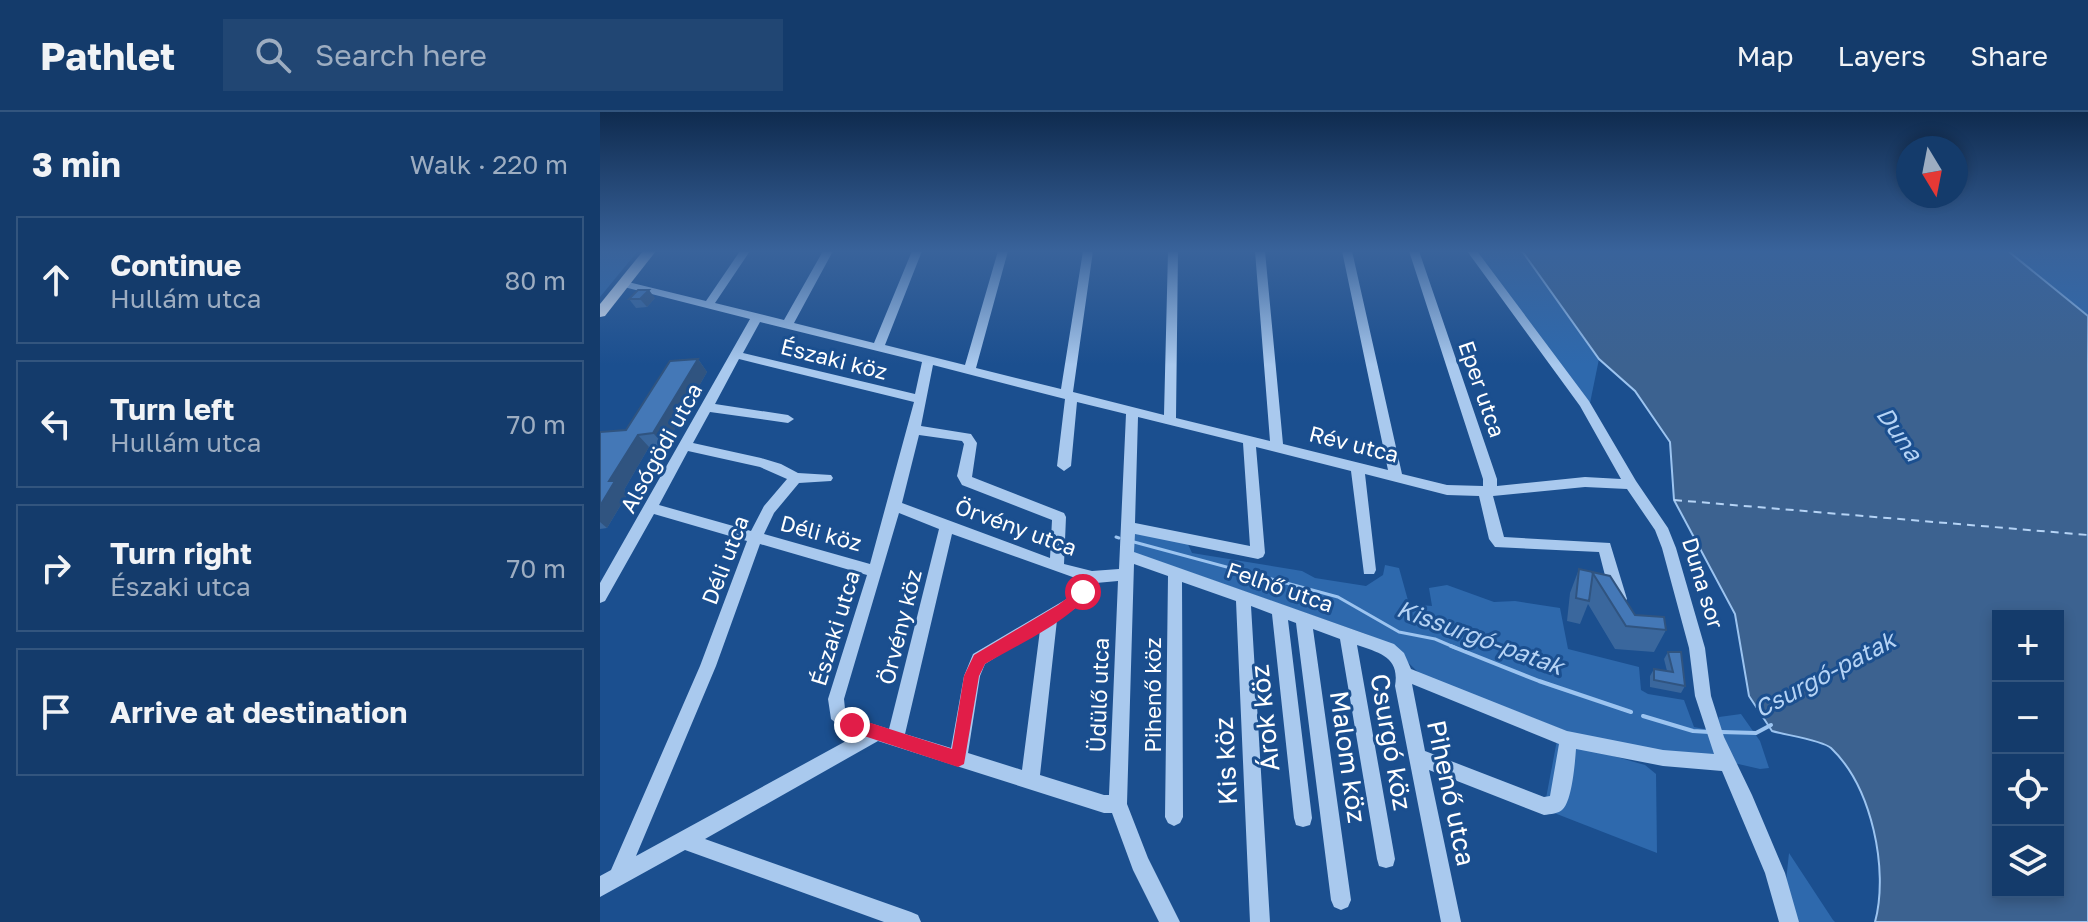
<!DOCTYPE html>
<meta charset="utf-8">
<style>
:root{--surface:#143b6b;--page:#214673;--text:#f1f3f6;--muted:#9dadc1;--line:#33557e}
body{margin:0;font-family:"Golos Text",sans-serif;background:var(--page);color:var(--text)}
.controls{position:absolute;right:24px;bottom:24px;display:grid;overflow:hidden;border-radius:0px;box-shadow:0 4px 12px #0003}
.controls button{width:72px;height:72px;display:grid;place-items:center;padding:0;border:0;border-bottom:2px solid var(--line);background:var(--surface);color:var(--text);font:40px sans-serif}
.compass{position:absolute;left:1296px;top:24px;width:72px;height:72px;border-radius:50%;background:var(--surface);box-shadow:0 4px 12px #0003;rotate:170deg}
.stop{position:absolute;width:24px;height:24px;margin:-18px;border:6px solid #e11d48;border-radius:50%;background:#fff}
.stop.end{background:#e11d48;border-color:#fff;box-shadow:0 2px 8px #0008}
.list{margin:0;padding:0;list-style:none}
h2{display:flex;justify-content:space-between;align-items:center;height:104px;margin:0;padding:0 32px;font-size:34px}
h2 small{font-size:26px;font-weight:400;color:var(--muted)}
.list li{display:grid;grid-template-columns:52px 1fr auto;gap:24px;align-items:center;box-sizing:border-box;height:128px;margin:0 16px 16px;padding:0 16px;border:2px solid var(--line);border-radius:0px}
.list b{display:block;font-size:30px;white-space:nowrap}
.list p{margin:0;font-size:26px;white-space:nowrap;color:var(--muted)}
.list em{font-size:26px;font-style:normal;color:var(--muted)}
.icon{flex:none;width:44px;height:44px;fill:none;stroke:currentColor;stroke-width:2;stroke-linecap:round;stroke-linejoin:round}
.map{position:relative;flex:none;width:1488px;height:810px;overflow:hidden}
header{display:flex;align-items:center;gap:48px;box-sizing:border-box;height:112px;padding:0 40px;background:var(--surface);border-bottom:2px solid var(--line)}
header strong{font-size:38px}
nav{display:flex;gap:44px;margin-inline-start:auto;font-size:28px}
.search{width:560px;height:72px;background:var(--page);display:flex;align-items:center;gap:20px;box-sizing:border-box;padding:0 28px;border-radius:0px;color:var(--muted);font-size:30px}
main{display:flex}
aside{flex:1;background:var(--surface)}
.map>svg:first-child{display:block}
.green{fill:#2e69ad}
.water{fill:#3c6290;stroke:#9cc4f0;stroke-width:2;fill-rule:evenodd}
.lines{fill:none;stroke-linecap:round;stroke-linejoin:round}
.stream-far1{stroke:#9cc4f0;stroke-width:3}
.stream{stroke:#9cc4f0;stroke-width:4}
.ferry{stroke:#b5d3f5;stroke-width:2;stroke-dasharray:8 6;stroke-linecap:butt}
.minor{fill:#a9c9ee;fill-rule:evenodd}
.major{fill:#f0f6ff;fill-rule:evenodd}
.wall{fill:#3a679d}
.shaded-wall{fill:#305480}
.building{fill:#4478b7;stroke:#305480;stroke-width:2}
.route{fill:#e11d48}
.labels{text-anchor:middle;stroke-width:6;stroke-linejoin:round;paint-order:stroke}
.street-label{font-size:22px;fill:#fff;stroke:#1b4f8f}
.water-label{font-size:24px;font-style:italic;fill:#b5d3f5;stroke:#1b4f8f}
.near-street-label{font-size:26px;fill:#fff;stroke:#1b4f8f}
</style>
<header>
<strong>Pathlet</strong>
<div class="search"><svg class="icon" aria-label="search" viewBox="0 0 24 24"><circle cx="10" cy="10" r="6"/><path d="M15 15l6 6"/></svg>Search here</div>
<nav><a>Map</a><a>Layers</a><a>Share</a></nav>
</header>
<main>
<aside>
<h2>3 min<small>Walk · 220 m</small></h2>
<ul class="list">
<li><svg class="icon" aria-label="ahead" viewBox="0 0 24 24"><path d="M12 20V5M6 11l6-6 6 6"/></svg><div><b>Continue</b><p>Hullám utca</p></div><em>80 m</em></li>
<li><svg class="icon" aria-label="left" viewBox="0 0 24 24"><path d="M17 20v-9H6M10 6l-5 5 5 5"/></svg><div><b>Turn left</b><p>Hullám utca</p></div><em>70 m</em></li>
<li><svg class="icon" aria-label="right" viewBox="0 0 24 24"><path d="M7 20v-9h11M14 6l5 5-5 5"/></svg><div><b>Turn right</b><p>Északi utca</p></div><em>70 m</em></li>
<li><svg class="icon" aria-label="arrive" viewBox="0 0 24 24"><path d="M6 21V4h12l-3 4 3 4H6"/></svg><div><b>Arrive at destination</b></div></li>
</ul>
</aside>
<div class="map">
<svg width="1488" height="810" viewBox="0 0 1488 810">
<rect width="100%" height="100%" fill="#1b4f8f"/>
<!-- green -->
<g class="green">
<path d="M 871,139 L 922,139 L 999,247 L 990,291 Z"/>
<path d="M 1408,139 L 1435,139 L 1441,143 L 1438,139 L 1488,139 L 1488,204 Z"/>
<path d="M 0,140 L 37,140 L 0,185 Z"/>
<path d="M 531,421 L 587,430 L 592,441 L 702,459 L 715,466 L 766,474 L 783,463 L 785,453 L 799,456 L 809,492 L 832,494 L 829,476 L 847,473 L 894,490 L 915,489 L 960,496 L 968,537 L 1039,555 L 1041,578 L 1048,582 L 1084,588 L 1094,615 L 1104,617 L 1117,612 L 1119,605 L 1141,602 L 1160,629 L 1169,656 L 1160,657 L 1108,645 L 1052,638 L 974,622 L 820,562 L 791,534 L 766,522 L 529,439 Z"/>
<path d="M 957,628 L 1045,653 L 1056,662 L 1057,741 L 944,697 Z"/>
<path d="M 1189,741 L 1233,808 L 1235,810 L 1191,810 L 1184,788 Z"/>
</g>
<!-- water -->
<path class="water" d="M 922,139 L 1408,139 L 1488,204 L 1488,810 L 1275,810 C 1289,758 1272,675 1231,636 C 1222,628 1185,623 1172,619 L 1149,584 L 1135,502 L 1074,388 L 1070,330 L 1035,279 L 999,247 ZM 1458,504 L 1458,780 L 1398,780 L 1398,504 Z"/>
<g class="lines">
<!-- stream-far1 -->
<g class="stream-far1">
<path d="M 516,425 L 519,426"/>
<path d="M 534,430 L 738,485 L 799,520 L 835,527 L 856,536"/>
</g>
<!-- stream -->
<g class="stream">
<path d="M 851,534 L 939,569 L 1031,600"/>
<path d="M 1043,604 L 1093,619 L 1109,620"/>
<path d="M 1121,620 L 1156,621 L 1171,613"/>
</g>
<!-- ferry -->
<path class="ferry" d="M 1074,388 L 1488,423"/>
<!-- minor -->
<path class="minor" d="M 140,139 L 150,139 L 115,191 L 184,208 L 223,139 L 233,139 L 194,211 L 274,231 L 312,139 L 322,139 L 285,233 L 365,253 L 398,139 L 408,139 L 376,256 L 461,277 L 483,139 L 493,139 L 473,280 L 564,303 L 568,139 L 578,139 L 576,306 L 670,329 L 655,139 L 665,139 L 683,332 L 788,358 L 742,139 L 752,139 L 802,362 L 847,373 L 883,374 L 883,367 L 809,139 L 819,139 L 897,367 L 897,374 L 985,365 L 1021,367 L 980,294 L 867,139 L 877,139 L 989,289 L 1036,369 L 1068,416 L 1076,436 L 1105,536 L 1111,584 L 1124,625 L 1152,683 L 1185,761 L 1199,810 L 1179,810 L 1165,761 L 1122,659 L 1063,654 L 976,637 C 975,651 972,688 963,697 C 958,702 951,702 944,703 L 829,658 L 861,810 L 841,810 L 795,574 C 800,545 780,541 757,533 L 795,747 L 793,754 L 786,756 L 779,754 L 777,747 L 740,527 L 713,517 L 751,788 L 748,795 L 741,798 L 734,795 L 731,788 L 696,511 L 688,508 L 712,706 L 710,713 L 703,715 L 696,713 L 694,706 L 672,502 L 651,494 L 670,810 L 650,810 L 636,489 L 582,470 L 583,705 L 580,711 L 574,714 L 568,711 L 565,705 L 568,464 L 534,452 L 527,692 L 548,746 L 580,810 L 559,810 L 533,758 L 512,701 L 504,701 L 278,629 L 105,727 L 311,800 L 318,803 L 321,810 L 284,810 L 85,738 L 0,785 L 0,764 L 11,758 L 100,554 L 147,429 L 54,402 L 5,489 L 0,491 L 0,471 L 150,207 L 20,174 L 19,172 L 24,169 L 106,189 ZM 160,210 L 322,250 L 315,282 L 143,241 ZM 139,247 L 314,290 L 270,452 L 164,422 L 174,401 L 199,371 L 231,369 L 233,366 L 231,363 L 198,361 L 181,352 L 161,346 L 93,331 L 110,300 L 188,311 L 194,307 L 188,303 L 115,292 ZM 333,253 L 465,287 L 457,354 L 464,359 L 471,354 L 477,290 L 526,302 L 519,457 L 492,459 L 464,452 L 466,405 L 464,401 L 372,365 L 377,331 L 371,322 L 321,314 ZM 538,305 L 643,331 L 650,434 L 535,411 ZM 319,323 L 362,329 L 364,332 L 357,364 L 362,373 L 452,408 L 450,446 L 302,391 ZM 656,335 L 751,359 L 764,462 L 774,462 L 776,458 L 765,362 L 847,383 L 879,384 L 889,427 L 895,435 L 999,440 L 1011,487 L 1014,491 L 1019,493 L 1024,491 L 1027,487 L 1010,431 L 904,425 L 893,384 L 985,375 L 1027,377 L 1055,418 L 1062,436 L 1089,536 L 1095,584 L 1114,642 L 1063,638 L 967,619 L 811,557 L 804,541 L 794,532 L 534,440 L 535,422 L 658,447 L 663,445 L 665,441 ZM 88,339 L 160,355 L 187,367 L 164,394 L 151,419 L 59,393 ZM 299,401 L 339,417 L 289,617 L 257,607 L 245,597 L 244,587 ZM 352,422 L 481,468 L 470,485 L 373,542 L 364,564 L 351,636 L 305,622 ZM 160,432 L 267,463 L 228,587 L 231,607 L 246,619 L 257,623 L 36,744 L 116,554 ZM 518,469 L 509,683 L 504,683 L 440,663 L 457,508 L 480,493 L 496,471 ZM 440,518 L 422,658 L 368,641 L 380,564 L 385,552 ZM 812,572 L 959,632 L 950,684 L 944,685 L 825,639 Z"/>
<!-- major -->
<path class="major" d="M 43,139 L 56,139 L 5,204 L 0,205 L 0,192 Z"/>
</g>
<!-- wall -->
<g class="wall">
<path d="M 55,186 L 47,195 L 36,196 L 29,187 Z"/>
<path d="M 98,247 L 107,260 L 65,334 L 49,335 L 24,378 L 28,381 L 7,416 L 0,417 L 0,320 L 26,318 Z"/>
<path d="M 979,457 L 1010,464 L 1035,503 L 1066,518 L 1054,540 L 1015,537 L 988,492 L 980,512 L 967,509 L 970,481 Z"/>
<path d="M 1068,540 L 1085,574 L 1081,581 L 1050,575 L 1050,564 L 1054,557 L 1067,559 L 1064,547 Z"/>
</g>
<!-- shaded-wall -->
<g class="shaded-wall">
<path d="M 49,178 L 55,186 L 47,195 L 40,187 Z"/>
<path d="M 98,247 L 107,260 L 65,334 L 53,321 Z"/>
<path d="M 38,323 L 49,335 L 24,378 L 28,381 L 7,416 L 0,410 L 0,394 L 9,369 Z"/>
</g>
<!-- building -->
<g class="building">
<path d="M 38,178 L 49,178 L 40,187 L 29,187 Z"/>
<path d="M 98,247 L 53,321 L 38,323 L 9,369 L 15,369 L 0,394 L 0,320 L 26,318 L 70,249 Z"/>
<path d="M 979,457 L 993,460 L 989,489 L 976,486 Z"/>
<path d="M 992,460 L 1010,464 L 1035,503 L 1064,505 L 1066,518 L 1026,514 Z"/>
<path d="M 1068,540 L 1081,540 L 1085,574 L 1054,568 L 1054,557 L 1073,560 Z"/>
</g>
<!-- sky -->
<linearGradient id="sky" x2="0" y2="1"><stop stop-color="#0f2b4f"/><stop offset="0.55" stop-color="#39639b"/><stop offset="1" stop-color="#39639b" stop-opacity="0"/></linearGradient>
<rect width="1488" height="253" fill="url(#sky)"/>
<!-- route -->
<path class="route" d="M 483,474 L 490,480 C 471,509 415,534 385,552 L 379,564 L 364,652 L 358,655 L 246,618 L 246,607 L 252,605 L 352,637 L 364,564 L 374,543 L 458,493 Z"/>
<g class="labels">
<!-- street labels -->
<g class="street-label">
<text transform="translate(234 247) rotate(14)" y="8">Északi köz</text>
<text transform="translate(882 277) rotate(71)" y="8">Eper utca</text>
<text transform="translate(754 332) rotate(14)" y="8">Rév utca</text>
<text transform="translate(61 336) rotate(-61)" y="8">Alsógödi utca</text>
<text transform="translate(416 415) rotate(20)" y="8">Örvény utca</text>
<text transform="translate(221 421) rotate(15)" y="8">Déli köz</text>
<text transform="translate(125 448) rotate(-69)" y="8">Déli utca</text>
<text transform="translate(1103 471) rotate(73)" y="8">Duna sor</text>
<text transform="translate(680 475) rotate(19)" y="8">Felhő utca</text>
<text transform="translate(300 515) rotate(-76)" y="8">Örvény köz</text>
<text transform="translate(235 516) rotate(-73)" y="8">Északi utca</text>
<text transform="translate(499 583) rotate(-88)" y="8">Üdülő utca</text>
<text transform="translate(553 583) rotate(-90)" y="8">Pihenő köz</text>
</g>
<!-- water labels -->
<g class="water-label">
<text transform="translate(1299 322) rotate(55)" y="8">Duna</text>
<text transform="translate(880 526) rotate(20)" y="8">Kissurgó-patak</text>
<text transform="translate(1225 563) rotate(-28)" y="8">Csurgó-patak</text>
</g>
<!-- near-street labels -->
<g class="near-street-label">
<text transform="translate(665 606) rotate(-96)" y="9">Árok köz</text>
<text transform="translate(791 630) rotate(80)" y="9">Csurgó köz</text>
<text transform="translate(748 645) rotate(82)" y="9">Malom köz</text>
<text transform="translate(626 649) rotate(-93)" y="9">Kis köz</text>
<text transform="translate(851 681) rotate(78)" y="9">Pihenő utca</text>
</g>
</g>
</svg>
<div class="controls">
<button>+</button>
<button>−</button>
<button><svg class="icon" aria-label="locate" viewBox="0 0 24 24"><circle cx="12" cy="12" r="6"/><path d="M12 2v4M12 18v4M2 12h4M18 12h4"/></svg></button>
<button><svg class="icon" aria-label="layers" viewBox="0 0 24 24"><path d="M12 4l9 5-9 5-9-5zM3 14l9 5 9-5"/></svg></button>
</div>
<svg class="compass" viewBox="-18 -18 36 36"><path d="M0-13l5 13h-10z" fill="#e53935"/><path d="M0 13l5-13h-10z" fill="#9dadc1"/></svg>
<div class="stop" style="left:483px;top:480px"></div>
<div class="stop end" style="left:252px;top:613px"></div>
</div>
</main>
